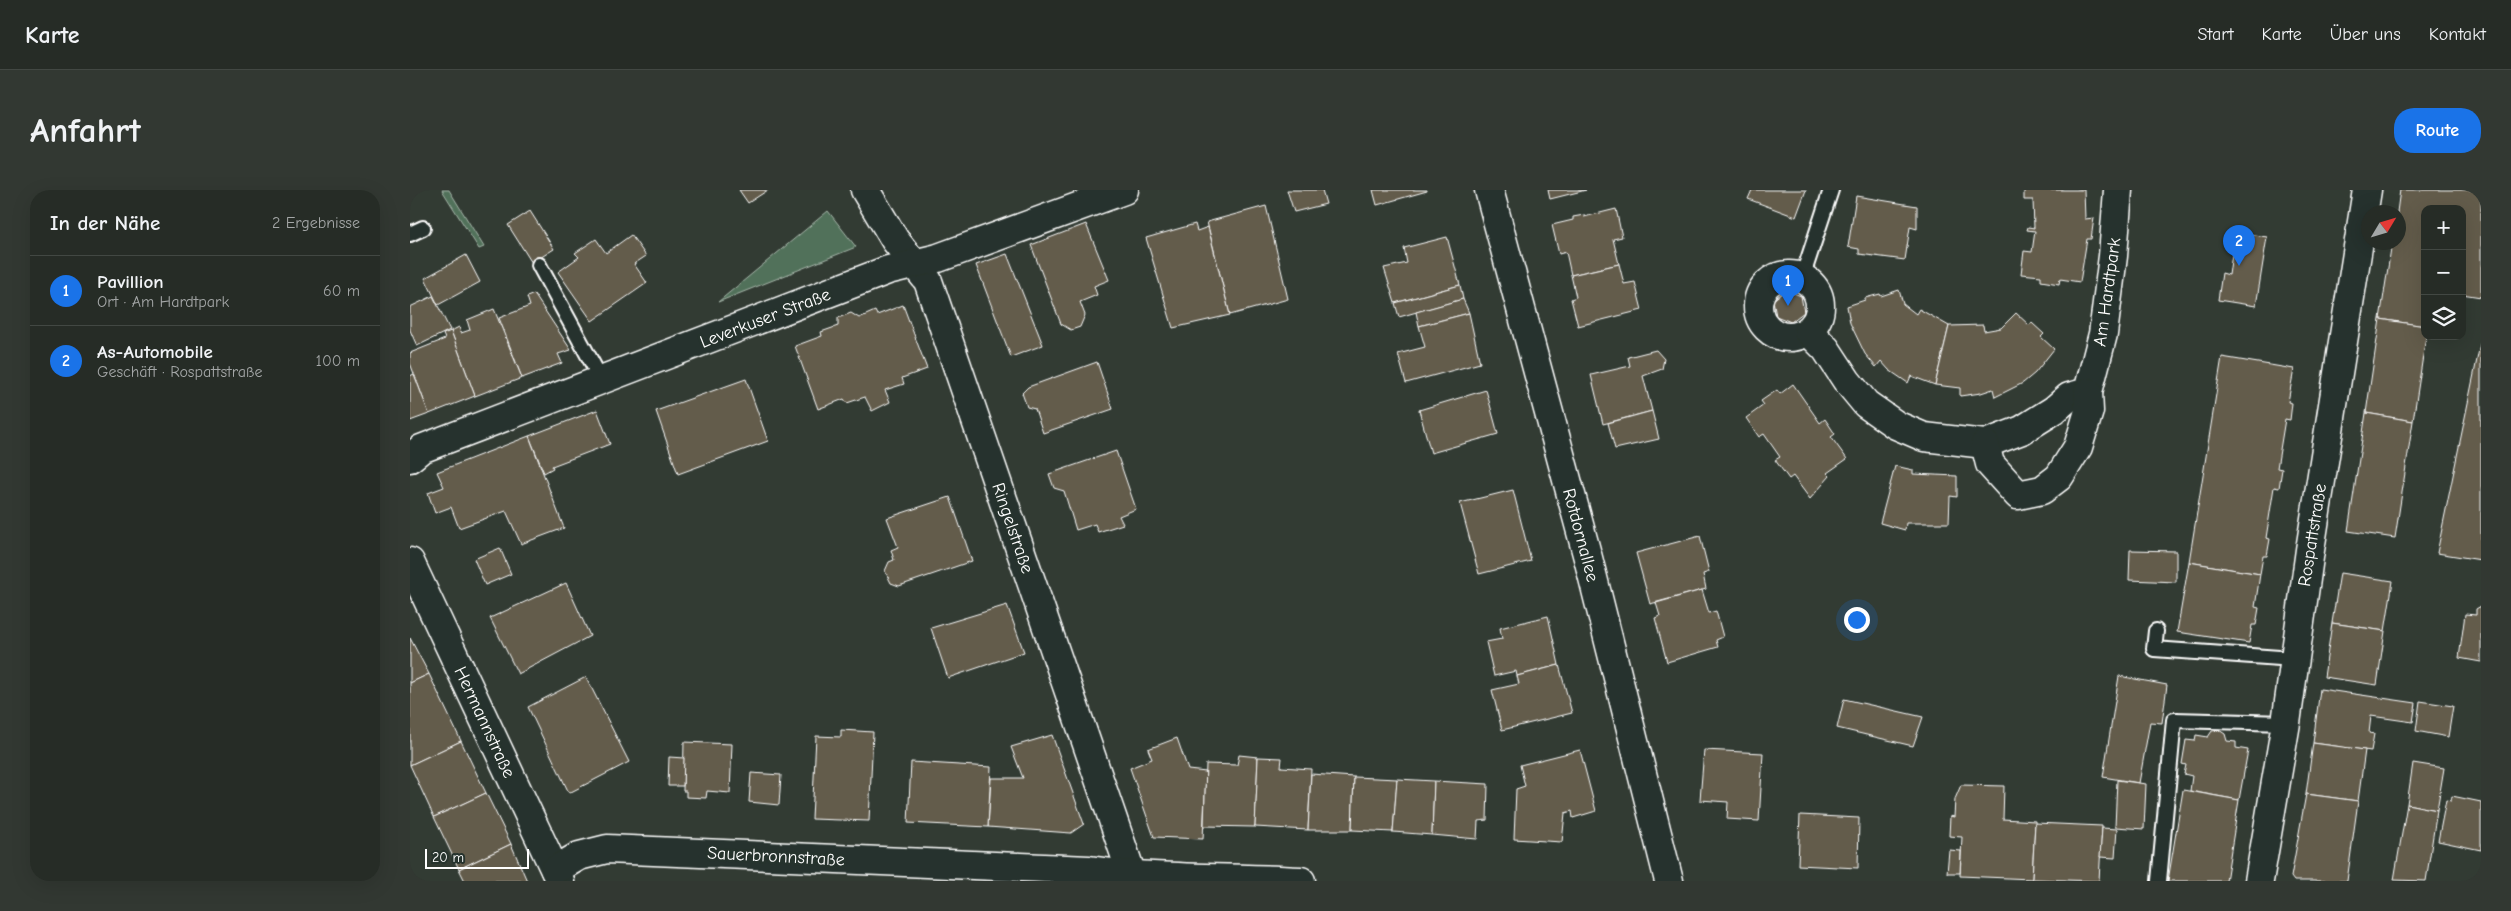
<!DOCTYPE html>
<html lang="de">
<meta charset="utf-8">
<style>
:root{--surface:#262c26;--page:#323832;--text:#f1f3f6;--muted:#a4a7a7;--line:#424843;--accent:#1a73e8}
body{margin:0;font-family:"Comic Neue",sans-serif;background:var(--page);color:var(--text)}
.controls{position:absolute;right:15px;top:15px;display:grid;overflow:hidden;border-radius:10px;box-shadow:0 5px 20px #0002}
.controls button{width:45px;height:45px;display:grid;place-items:center;padding:0;border:0;border-bottom:1px solid var(--line);background:var(--surface);color:var(--text);font:25px sans-serif}
.compass{position:absolute;left:1951px;top:15px;width:45px;height:45px;border-radius:50%;background:var(--surface);box-shadow:0 5px 20px #0002;rotate:52deg}
.scale{position:absolute;left:15px;bottom:12px;width:104px;box-sizing:border-box;padding-left:5px;border:2px solid #fff;border-top:0;font-size:14px;line-height:18px;white-space:nowrap;color:#fff;-webkit-text-stroke:4px #26332d;paint-order:stroke}
.you{position:absolute;left:1446px;top:429px;width:18px;height:18px;margin:-12px;border:4px solid #fff;border-radius:50%;background:#1a73e8;box-shadow:0 0 0 8px #1a73e833}
.badge{display:grid;place-items:center;width:32px;height:32px;border-radius:50%;background:var(--accent);color:#fff;font-size:16px;font-weight:700}
.pin{position:absolute;translate:-50% -41px;filter:drop-shadow(0 1px 2px #0008)}
.pin::after{content:'';position:absolute;top:26px;width:18px;height:15px;background:inherit;clip-path:polygon(0 0,100% 0,50% 100%)}
.list{margin:0;padding:0;list-style:none}
h2{display:flex;justify-content:space-between;align-items:center;height:65px;margin:0;padding:0 20px;font-size:21px}
h2 small{font-size:16px;font-weight:400;color:var(--muted)}
.list li{display:grid;grid-template-columns:32px 1fr auto;gap:15px;align-items:center;box-sizing:border-box;height:70px;padding:0 20px;border-top:1px solid var(--line)}
.list b{display:block;font-size:19px;white-space:nowrap}
.list p{margin:0;font-size:16px;white-space:nowrap;color:var(--muted)}
.list em{font-size:16px;font-style:normal;color:var(--muted)}
.icon{flex:none;width:28px;height:28px;fill:none;stroke:currentColor;stroke-width:2;stroke-linecap:round;stroke-linejoin:round}
.map{position:relative;flex:none;width:2071px;height:691px;overflow:hidden;border-radius:20px}
header{display:flex;align-items:center;gap:30px;box-sizing:border-box;height:70px;padding:0 25px;background:var(--surface);border-bottom:1px solid var(--line)}
header strong{font-size:24px}
nav{display:flex;gap:28px;margin-inline-start:auto;font-size:18px}
.intro{display:flex;align-items:center;justify-content:space-between;box-sizing:border-box;height:120px;padding:0 30px}
h1{margin:0;font-size:35px}
.button{padding:12px 22px;border-radius:20px;background:var(--accent);color:#fff;font-size:18px;font-weight:700}
main{display:flex;gap:30px;padding:0 30px}
aside{flex:1;background:var(--surface);border-radius:20px;box-shadow:0 5px 20px #0002}
.map>svg:first-child{display:block}
.green{fill:#51715a;stroke:#a8b8ac}
.building{fill:#635c4c;stroke:#fff}
.lines{fill:none;stroke-linecap:round;stroke-linejoin:round}
.service-casing{stroke:#fff;stroke-width:18}
.minor-casing{stroke:#fff;stroke-width:31}
.service{stroke:#26332d;stroke-width:14}
.minor{stroke:#26332d;stroke-width:28}
.labels{text-anchor:middle;stroke-width:5;stroke-linejoin:round;paint-order:stroke}
.street-label{font-size:18px;fill:#fff;stroke:#26332d}
</style>
<header>
<strong>Karte</strong>
<nav><a>Start</a><a>Karte</a><a>Über uns</a><a>Kontakt</a></nav>
</header>
<div class="intro"><h1>Anfahrt</h1><a class="button">Route</a></div>
<main>
<aside>
<h2>In der Nähe<small>2 Ergebnisse</small></h2>
<ul class="list">
<li><span class="badge">1</span><div><b>Pavillion</b><p>Ort · Am Hardtpark</p></div><em>60 m</em></li>
<li><span class="badge">2</span><div><b>As-Automobile</b><p>Geschäft · Rospattstraße</p></div><em>100 m</em></li>
</ul>
</aside>
<div class="map">
<svg width="2071" height="691" viewBox="0 0 2071 691">
<rect width="100%" height="100%" fill="#323b33"/>
<filter id="ink" filterUnits="userSpaceOnUse"><feTurbulence type="fractalNoise" baseFrequency=".02" numOctaves="2"/><feDisplacementMap in="SourceGraphic" scale="10" xChannelSelector="R" yChannelSelector="G"/><feConvolveMatrix kernelMatrix="1 2 1 2 8 2 1 2 1" color-interpolation-filters="sRGB"/></filter>
<g filter="url(#ink)">
<!-- green -->
<g class="green">
<path d="M 32,0 L 39,0 L 74,57 L 69,59 Z"/>
<path d="M 418,21 L 446,57 L 308,112 Z"/>
</g>
<!-- building -->
<g class="building">
<path d="M 329,0 L 358,0 L 338,13 Z"/>
<path d="M 877,0 L 912,0 L 916,14 L 884,22 Z"/>
<path d="M 963,0 L 1017,0 L 1017,1 L 967,15 Z"/>
<path d="M 1138,0 L 1176,0 L 1140,9 Z"/>
<path d="M 1342,0 L 1396,0 L 1386,27 L 1338,9 Z"/>
<path d="M 1614,0 L 1674,0 L 1675,29 L 1684,28 L 1681,49 L 1677,49 L 1670,92 L 1650,89 L 1649,94 L 1631,91 L 1631,86 L 1611,84 L 1614,61 L 1622,62 L 1625,41 L 1617,40 L 1618,37 L 1624,38 L 1623,10 L 1614,10 Z"/>
<path d="M 1990,0 L 2071,0 L 2071,107 L 2052,104 L 2052,19 L 2015,19 L 2015,136 L 1970,129 L 1982,52 L 1988,52 L 1988,22 L 1987,22 Z"/>
<path d="M 1446,6 L 1507,16 L 1507,39 L 1500,37 L 1495,70 L 1449,64 L 1449,59 L 1438,57 Z"/>
<path d="M 856,16 L 878,109 L 820,125 L 797,32 Z"/>
<path d="M 1206,19 L 1212,47 L 1203,49 L 1209,74 L 1161,85 L 1156,62 L 1149,64 L 1142,35 L 1163,30 L 1163,27 L 1174,25 L 1174,27 Z"/>
<path d="M 120,21 L 144,59 L 122,73 L 98,35 Z"/>
<path d="M 676,34 L 699,90 L 684,96 L 687,105 L 670,112 L 675,125 L 670,137 L 661,140 L 651,134 L 621,55 Z"/>
<path d="M 785,34 L 787,41 L 798,37 L 820,125 L 763,138 L 736,48 Z"/>
<path d="M 1825,42 L 1857,47 L 1846,116 L 1808,110 L 1812,83 L 1819,85 Z"/>
<path d="M 221,45 L 236,66 L 224,74 L 237,93 L 182,131 L 148,82 L 169,67 L 165,63 L 186,49 L 196,63 Z"/>
<path d="M 1037,47 L 1050,95 L 985,113 L 974,78 L 997,73 L 994,58 Z"/>
<path d="M 597,64 L 633,155 L 601,167 L 566,75 Z"/>
<path d="M 56,65 L 70,92 L 28,115 L 15,88 Z"/>
<path d="M 1209,74 L 1214,94 L 1225,92 L 1232,120 L 1168,136 L 1161,109 L 1166,107 L 1161,85 Z"/>
<path d="M 1050,95 L 1053,109 L 989,127 L 985,113 Z"/>
<path d="M 1376,100 L 1391,106 L 1394,122 L 1381,132 L 1366,126 L 1363,110 Z"/>
<path d="M 1489,100 L 1493,114 L 1506,124 L 1509,119 L 1539,136 L 1525,195 L 1501,186 L 1498,193 L 1479,180 L 1471,171 L 1466,177 L 1455,164 L 1440,133 L 1437,116 L 1455,110 L 1455,108 L 1470,104 L 1471,106 Z"/>
<path d="M 124,104 L 161,160 L 148,164 L 152,173 L 112,188 L 89,128 L 120,116 L 117,107 Z"/>
<path d="M 23,106 L 40,140 L 7,156 L 0,140 L 0,117 Z"/>
<path d="M 1053,109 L 1059,123 L 1009,136 L 1006,122 Z"/>
<path d="M 493,115 L 517,179 L 492,188 L 494,194 L 475,200 L 480,212 L 462,221 L 455,207 L 437,213 L 434,209 L 408,219 L 385,156 L 412,146 L 411,142 L 428,136 L 428,128 L 441,123 L 449,128 L 465,121 L 467,125 Z"/>
<path d="M 84,119 L 112,188 L 65,206 L 41,141 L 49,137 L 51,143 L 60,140 L 57,130 Z"/>
<path d="M 1059,123 L 1070,173 L 996,193 L 988,164 L 1015,157 L 1009,136 Z"/>
<path d="M 1606,123 L 1619,135 L 1622,133 L 1634,144 L 1631,147 L 1644,159 L 1625,183 L 1613,193 L 1585,207 L 1583,199 L 1571,203 L 1550,206 L 1550,198 L 1525,195 L 1539,136 L 1573,135 L 1574,141 L 1591,138 Z"/>
<path d="M 1970,129 L 2015,136 L 2016,146 L 2003,231 L 1956,223 Z"/>
<path d="M 41,141 L 65,206 L 19,224 L 0,173 L 0,163 L 35,149 L 33,144 Z"/>
<path d="M 2071,150 L 2071,370 L 2027,363 Z"/>
<path d="M 1246,160 L 1254,169 L 1252,179 L 1233,186 L 1242,221 L 1193,234 L 1181,185 L 1220,176 L 1218,167 Z"/>
<path d="M 1812,167 L 1884,179 L 1878,212 L 1882,213 L 1880,230 L 1875,229 L 1867,278 L 1872,279 L 1869,298 L 1864,297 L 1856,348 L 1860,349 L 1857,366 L 1853,366 L 1850,384 L 1779,372 Z"/>
<path d="M 687,172 L 703,219 L 633,243 L 625,219 L 617,217 L 612,203 L 618,197 Z"/>
<path d="M 4,184 L 19,224 L 0,231 L 0,186 Z"/>
<path d="M 336,189 L 358,251 L 268,284 L 246,221 Z"/>
<path d="M 1383,194 L 1410,233 L 1415,229 L 1425,244 L 1421,247 L 1437,269 L 1417,283 L 1420,286 L 1400,309 L 1383,286 L 1379,289 L 1365,270 L 1370,267 L 1354,244 L 1349,247 L 1336,228 L 1354,215 L 1351,211 L 1367,200 L 1370,204 Z"/>
<path d="M 1076,200 L 1088,244 L 1021,263 L 1009,220 Z"/>
<path d="M 187,220 L 200,254 L 142,276 L 143,278 L 134,283 L 119,246 Z"/>
<path d="M 1242,221 L 1249,249 L 1205,259 L 1198,233 Z"/>
<path d="M 1956,223 L 2003,231 L 1985,348 L 1938,341 Z"/>
<path d="M 119,246 L 154,338 L 111,354 L 96,321 L 49,338 L 41,317 L 25,323 L 18,303 L 34,297 L 27,282 Z"/>
<path d="M 706,261 L 726,319 L 709,326 L 713,334 L 688,342 L 685,334 L 666,340 L 654,301 L 644,298 L 639,284 Z"/>
<path d="M 1485,276 L 1503,280 L 1503,284 L 1547,286 L 1547,307 L 1540,306 L 1539,333 L 1496,333 L 1495,340 L 1470,333 Z"/>
<path d="M 1103,300 L 1121,371 L 1069,384 L 1050,313 Z"/>
<path d="M 540,307 L 562,371 L 489,396 L 481,393 L 475,381 L 479,372 L 484,370 L 481,360 L 488,357 L 477,328 Z"/>
<path d="M 1290,346 L 1299,382 L 1293,384 L 1296,399 L 1240,414 L 1226,363 Z"/>
<path d="M 90,358 L 101,384 L 75,395 L 64,369 Z"/>
<path d="M 1720,360 L 1766,361 L 1766,392 L 1719,390 Z"/>
<path d="M 1779,372 L 1850,384 L 1845,417 L 1849,418 L 1846,435 L 1842,435 L 1839,453 L 1767,442 Z"/>
<path d="M 1930,383 L 1983,391 L 1975,441 L 1922,433 Z"/>
<path d="M 156,393 L 180,446 L 108,484 L 80,428 Z"/>
<path d="M 1292,400 L 1299,423 L 1306,421 L 1313,447 L 1306,450 L 1308,457 L 1257,472 L 1245,428 L 1250,426 L 1246,413 Z"/>
<path d="M 597,415 L 614,462 L 538,488 L 521,438 Z"/>
<path d="M 2071,416 L 2071,472 L 2049,468 L 2055,424 L 2066,425 L 2066,419 Z"/>
<path d="M 1138,426 L 1149,475 L 1107,486 L 1106,481 L 1084,486 L 1076,452 L 1092,449 L 1090,438 Z"/>
<path d="M 1922,433 L 1975,441 L 1967,495 L 1914,487 Z"/>
<path d="M 0,448 L 19,484 L 0,493 Z"/>
<path d="M 1149,475 L 1162,523 L 1092,540 L 1082,500 L 1109,494 L 1107,486 Z"/>
<path d="M 19,484 L 51,551 L 0,575 L 0,493 Z"/>
<path d="M 1709,486 L 1757,495 L 1752,533 L 1740,532 L 1729,593 L 1693,587 Z"/>
<path d="M 176,487 L 219,572 L 159,603 L 118,517 Z"/>
<path d="M 1910,499 L 2006,513 L 2003,532 L 1961,526 L 1959,543 L 1964,544 L 1961,561 L 1903,553 Z"/>
<path d="M 1434,509 L 1513,527 L 1503,556 L 1427,538 Z"/>
<path d="M 2010,511 L 2043,516 L 2038,547 L 2006,541 Z"/>
<path d="M 431,540 L 463,542 L 459,631 L 402,629 L 406,546 L 431,547 Z"/>
<path d="M 1809,540 L 1815,544 L 1817,551 L 1826,552 L 1826,558 L 1838,560 L 1829,610 L 1780,601 L 1782,586 L 1774,584 L 1776,575 L 1772,574 L 1776,550 L 1785,551 L 1786,545 L 1798,547 L 1802,541 Z"/>
<path d="M 642,545 L 674,634 L 661,643 L 578,637 L 581,588 L 613,588 L 601,557 Z"/>
<path d="M 767,548 L 778,580 L 796,582 L 793,649 L 744,647 L 720,578 L 742,569 L 738,559 Z"/>
<path d="M 51,551 L 76,603 L 24,627 L 0,575 Z"/>
<path d="M 274,552 L 322,554 L 320,603 L 297,601 L 296,608 L 276,607 L 276,601 L 273,601 Z"/>
<path d="M 1903,553 L 1955,560 L 1948,611 L 1896,604 Z"/>
<path d="M 1170,560 L 1186,621 L 1163,628 L 1162,621 L 1155,623 L 1152,652 L 1104,649 L 1106,599 L 1115,596 L 1110,575 Z"/>
<path d="M 1294,560 L 1353,563 L 1349,631 L 1317,629 L 1318,612 L 1290,610 Z"/>
<path d="M 829,565 L 848,567 L 845,637 L 794,636 L 796,574 L 827,575 Z"/>
<path d="M 259,567 L 274,568 L 273,596 L 258,596 Z"/>
<path d="M 848,567 L 872,568 L 871,577 L 901,579 L 898,640 L 845,637 Z"/>
<path d="M 501,572 L 581,577 L 578,637 L 498,633 Z"/>
<path d="M 2003,573 L 2034,578 L 2027,620 L 1997,614 Z"/>
<path d="M 341,583 L 371,585 L 369,615 L 339,612 Z"/>
<path d="M 901,584 L 944,587 L 942,640 L 898,640 Z"/>
<path d="M 944,587 L 987,589 L 983,642 L 942,640 Z"/>
<path d="M 987,589 L 1024,591 L 1022,645 L 983,642 Z"/>
<path d="M 1707,590 L 1736,594 L 1734,639 L 1705,637 Z"/>
<path d="M 1024,591 L 1078,594 L 1077,630 L 1068,631 L 1067,649 L 1022,645 Z"/>
<path d="M 1551,595 L 1594,596 L 1593,629 L 1625,631 L 1622,689 L 1550,686 L 1552,647 L 1539,646 L 1540,626 L 1544,627 L 1545,609 Z"/>
<path d="M 1773,600 L 1829,610 L 1816,691 L 1758,691 Z"/>
<path d="M 76,603 L 101,654 L 49,679 L 24,627 Z"/>
<path d="M 1896,604 L 1948,611 L 1937,691 L 1884,691 L 1881,687 Z"/>
<path d="M 2042,606 L 2071,612 L 2071,660 L 2028,651 L 2036,610 L 2041,611 Z"/>
<path d="M 1997,614 L 2027,620 L 2016,691 L 1984,690 Z"/>
<path d="M 1390,625 L 1449,628 L 1448,678 L 1388,675 Z"/>
<path d="M 1625,633 L 1692,636 L 1689,691 L 1622,689 Z"/>
<path d="M 1692,638 L 1707,639 L 1705,668 L 1690,667 Z"/>
<path d="M 101,654 L 117,691 L 55,691 L 49,679 Z"/>
<path d="M 1539,660 L 1551,661 L 1550,683 L 1537,683 Z"/>
</g>
<g class="lines">
<!-- service casing -->
<g class="service-casing">
<g id="service">
<path d="M 0,44 L 13,38"/>
<path d="M 129,75 L 192,191"/>
<path d="M 1392,88 L 1421,0"/>
<path d="M 1746,441 L 1744,459 L 1884,469"/>
<path d="M 1749,691 L 1764,530 L 1876,533"/>
</g>
</g>
<!-- minor casing -->
<g class="minor-casing">
<g id="minor">
<path d="M 455,0 L 485,50 L 518,91 L 724,691"/>
<path d="M 1079,0 L 1178,368 L 1259,691"/>
<circle cx="1379" cy="116" r="31"/>
<path d="M 1398,141 L 1416,159 L 1437,191 L 1456,214 L 1486,235 L 1514,247 L 1575,254 L 1612,240 L 1644,220 L 1659,207 L 1678,202 L 1693,144 L 1703,66 L 1708,0"/>
<path d="M 1575,254 L 1580,274 L 1608,305 L 1632,300 L 1649,287 L 1668,257 L 1679,221 L 1678,202"/>
<path d="M 0,268 L 11,259 L 478,80 L 528,68 L 714,0"/>
<path d="M 0,372 L 150,691"/>
<path d="M 145,680 L 169,666 L 197,659 L 679,680 C 749,690 820,687 891,691"/>
<path d="M 1849,691 L 1876,533 L 1900,360 L 1957,0"/>
</g>
</g>
<!-- service -->
<use href="#service" class="service"/>
<!-- minor -->
<use href="#minor" class="minor"/>
</g>
</g>
<g class="labels">
<!-- street labels -->
<g class="street-label">
<text transform="translate(1697 102) rotate(-82)" y="6">Am Hardtpark</text>
<text transform="translate(355 128) rotate(-21)" y="6">Leverkuser Straße</text>
<text transform="translate(603 338) rotate(71)" y="6">Ringelstraße</text>
<text transform="translate(1171 345) rotate(75)" y="6">Rotdornallee</text>
<text transform="translate(1902 345) rotate(-81)" y="6">Rospattstraße</text>
<text transform="translate(75 532) rotate(65)" y="6">Hermannstraße</text>
<text transform="translate(366 666) rotate(3)" y="6">Sauerbronnstraße</text>
</g>
</g>
</svg>
<div class="controls">
<button>+</button>
<button>−</button>
<button><svg class="icon" aria-label="layers" viewBox="0 0 24 24"><path d="M12 4l9 5-9 5-9-5zM3 14l9 5 9-5"/></svg></button>
</div>
<svg class="compass" viewBox="-18 -18 36 36"><path d="M0-13l5 13h-10z" fill="#e53935"/><path d="M0 13l5-13h-10z" fill="#a4a7a7"/></svg>
<div class="scale">20 m</div>
<div class="you"></div>
<div class="pin badge" style="left:1378px;top:116px">1</div>
<div class="pin badge" style="left:1829px;top:76px">2</div>
</div>
</main>
